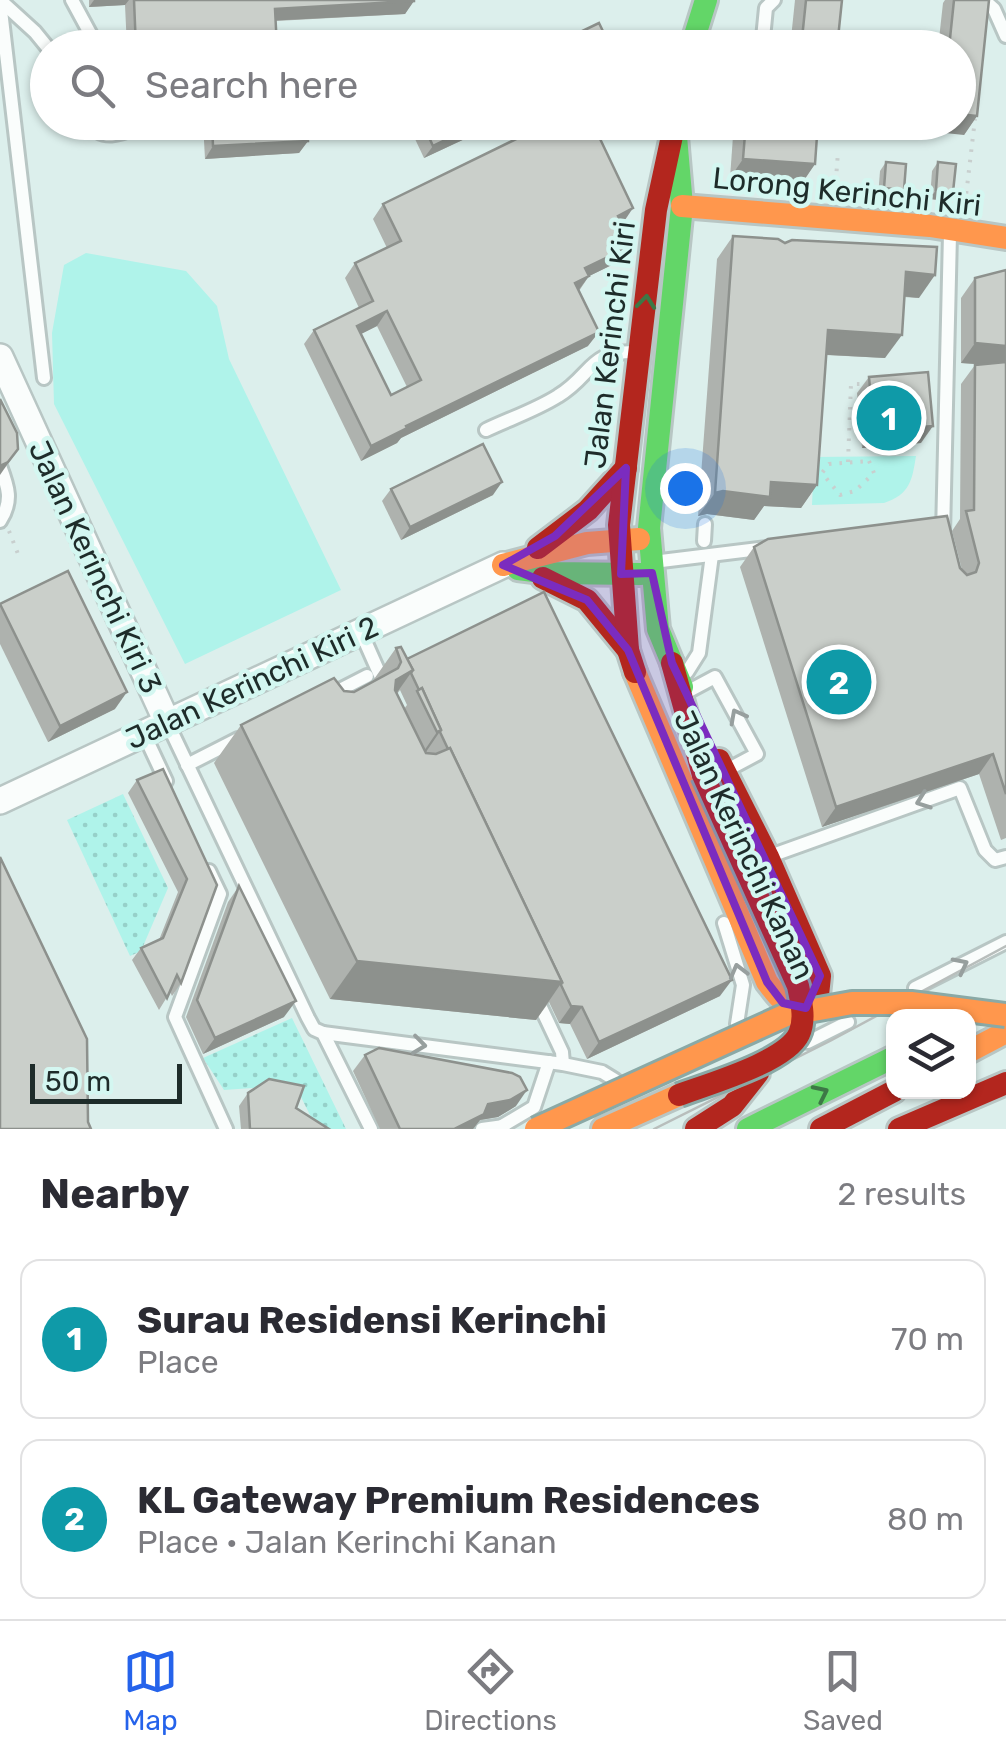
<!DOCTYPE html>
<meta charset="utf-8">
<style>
:root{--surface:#fff;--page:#f2f2f3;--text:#2b2b33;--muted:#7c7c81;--line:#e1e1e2;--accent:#2563eb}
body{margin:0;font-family:Rubik,sans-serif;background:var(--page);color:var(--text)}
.controls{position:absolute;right:30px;bottom:30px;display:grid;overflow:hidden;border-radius:20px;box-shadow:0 2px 8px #0004}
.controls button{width:90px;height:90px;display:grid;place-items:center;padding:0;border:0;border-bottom:2px solid var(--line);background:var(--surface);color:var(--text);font:50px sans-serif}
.scale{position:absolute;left:30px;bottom:25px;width:152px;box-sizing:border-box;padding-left:10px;border:5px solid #1e2c2a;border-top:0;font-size:28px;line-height:35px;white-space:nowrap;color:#1e2c2a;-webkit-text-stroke:8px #d4f7f1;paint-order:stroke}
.you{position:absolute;left:685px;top:488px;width:35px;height:35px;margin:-25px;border:8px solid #fff;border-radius:50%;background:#1a73e8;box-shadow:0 0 0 15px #1a73e833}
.badge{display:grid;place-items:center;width:65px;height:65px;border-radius:50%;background:var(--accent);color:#fff;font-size:32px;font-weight:700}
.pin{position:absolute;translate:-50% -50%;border:5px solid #fff;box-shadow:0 2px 10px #0006}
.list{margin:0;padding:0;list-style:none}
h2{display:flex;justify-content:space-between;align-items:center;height:130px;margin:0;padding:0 40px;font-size:42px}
h2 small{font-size:32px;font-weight:400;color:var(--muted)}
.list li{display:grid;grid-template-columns:65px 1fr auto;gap:30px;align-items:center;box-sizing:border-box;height:160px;margin:0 20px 20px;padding:0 20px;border:2px solid var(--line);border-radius:20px}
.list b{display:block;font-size:38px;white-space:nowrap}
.list p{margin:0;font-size:32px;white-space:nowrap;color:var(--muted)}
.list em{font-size:32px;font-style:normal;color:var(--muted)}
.icon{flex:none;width:55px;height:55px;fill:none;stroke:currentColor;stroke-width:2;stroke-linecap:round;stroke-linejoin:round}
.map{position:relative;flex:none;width:1006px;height:1129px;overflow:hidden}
.search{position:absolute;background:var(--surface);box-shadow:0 2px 8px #0004;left:30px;right:30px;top:30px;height:110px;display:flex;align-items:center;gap:25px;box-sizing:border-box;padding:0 35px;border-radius:55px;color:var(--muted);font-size:38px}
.sheet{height:490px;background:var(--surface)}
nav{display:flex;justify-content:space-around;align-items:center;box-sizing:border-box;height:140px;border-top:2px solid var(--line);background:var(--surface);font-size:28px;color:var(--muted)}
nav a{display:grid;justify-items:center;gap:5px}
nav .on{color:var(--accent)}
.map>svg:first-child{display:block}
.grass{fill:url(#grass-dots)}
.park{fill:#aff3ea}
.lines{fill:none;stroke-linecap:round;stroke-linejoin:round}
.lane-casing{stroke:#b8c6c4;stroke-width:18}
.street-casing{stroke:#b8c6c4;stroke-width:30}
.fast-casing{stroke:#b8c6c4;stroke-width:28}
.slow-casing{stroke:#b8c6c4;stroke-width:28}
.jam-casing{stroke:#b8c6c4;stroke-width:28}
.path{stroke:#c8cfce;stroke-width:4;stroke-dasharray:2.5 8;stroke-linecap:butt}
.lane{stroke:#fafdfc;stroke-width:12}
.street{stroke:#fafdfc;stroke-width:25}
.fast{stroke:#63d668;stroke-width:22}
.slow{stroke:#ff974d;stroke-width:22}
.jam{stroke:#b3261e;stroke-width:22}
.tram{stroke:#b8bebc;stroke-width:2.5}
.slow-bridge-casing{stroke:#8aa9a6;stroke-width:28;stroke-linecap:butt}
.jam-bridge-casing{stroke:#8aa9a6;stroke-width:28;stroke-linecap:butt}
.slow-bridge{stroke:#ff974d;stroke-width:22}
.jam-bridge{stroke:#b3261e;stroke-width:22}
.wall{fill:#aeb2ae;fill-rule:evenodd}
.shaded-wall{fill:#8d918d}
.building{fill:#cacfca;stroke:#8d918d;stroke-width:2.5;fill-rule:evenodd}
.oneway{stroke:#3d7846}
.oneway2{stroke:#979f9e}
.marked{fill:#7b2cbf;fill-opacity:0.2;stroke:#7b2cbf;stroke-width:8;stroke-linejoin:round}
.labels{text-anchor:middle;stroke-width:9;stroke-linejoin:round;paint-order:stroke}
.street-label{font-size:30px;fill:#1e2c2a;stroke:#d4f7f1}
</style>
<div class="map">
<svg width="1006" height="1129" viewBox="0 0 1006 1129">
<defs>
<pattern id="grass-dots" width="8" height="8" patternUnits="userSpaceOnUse" patternTransform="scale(2.5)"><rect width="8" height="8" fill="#aff3ea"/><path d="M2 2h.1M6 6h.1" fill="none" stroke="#96d0c9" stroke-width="1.8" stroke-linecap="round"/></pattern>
</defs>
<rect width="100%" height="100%" fill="#dcefec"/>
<!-- grass -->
<g class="grass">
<path d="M 123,794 L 168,888 L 141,951 L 130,956 L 67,820 Z"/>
<path d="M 292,1018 L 346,1129 L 317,1129 L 295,1085 L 224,1090 L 203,1058 Z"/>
</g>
<!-- park -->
<g class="park">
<path d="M 86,253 L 186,271 L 217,306 L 229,359 L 341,590 L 185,664 L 54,404 L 52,333 L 64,265 Z"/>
<path d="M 916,456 C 912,481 910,494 884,503 L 812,505 L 814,457 Z"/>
</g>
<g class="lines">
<!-- lane casing -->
<g class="lane-casing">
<g id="lane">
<path d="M 0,0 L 35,32 L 48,48"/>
<path d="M 72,0 L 98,48"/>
<path d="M 984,0 L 994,9 L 1006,36"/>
<path d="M 0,2 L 44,378"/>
<path d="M 762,48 L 766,8 L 774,0"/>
<path d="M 88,122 C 103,144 125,132 145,124"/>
<path d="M 143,122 L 161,128 L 174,122"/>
<path d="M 486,430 C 509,419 536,410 558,396 C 593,375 588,350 638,352"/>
<path d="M 0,466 C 8,487 13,501 0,521"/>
<path d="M 943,534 L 950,234"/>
<path d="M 704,541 L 705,524"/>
<path d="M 653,562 L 767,548"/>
<path d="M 361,632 L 384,684"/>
<path d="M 687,672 L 699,653 L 712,555"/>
<path d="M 687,692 L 715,677 L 757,754 L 727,770"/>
<path d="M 328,696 L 367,676"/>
<path d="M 167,722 L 308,1018 L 314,1029 L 323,1033 L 371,1129"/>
<path d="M 144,734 L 166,781"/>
<path d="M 187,765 L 238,739"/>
<path d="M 773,855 L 960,788 L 985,850 L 995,860 L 1006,857"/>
<path d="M 209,871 L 220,894 L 175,1017 L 226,1129"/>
<path d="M 724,923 L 743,985 L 737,1024"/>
<path d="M 915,988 L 1006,942"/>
<path d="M 537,999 L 562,1052 L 563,1064"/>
<path d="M 323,1033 L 563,1064 L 602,1072 L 615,1080"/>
<path d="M 808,1042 L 848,1022"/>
<path d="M 482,1129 L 504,1126"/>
<path d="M 497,1129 L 534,1107 L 549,1062"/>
</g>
</g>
<!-- street casing -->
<g class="street-casing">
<g id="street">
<path d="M 0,357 L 167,722"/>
<path d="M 0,801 L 503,565"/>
</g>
</g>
<!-- fast casing -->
<g class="fast-casing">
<g id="fast">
<path d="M 691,48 L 706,0"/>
<path d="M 675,125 L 682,206 L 649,528 L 658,629 L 682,687"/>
<path d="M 518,569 L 550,573 L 641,574"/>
<path d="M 748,1129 L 894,1057"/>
</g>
</g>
<!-- slow casing -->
<g class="slow-casing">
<g id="slow">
<path d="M 682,206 L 930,226 L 1006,238"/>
<path d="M 503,565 L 587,543 L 639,539"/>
<path d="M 635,672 L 767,982 C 778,996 786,1010 806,1008 L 814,1000"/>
<path d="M 968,1052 L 1006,1032"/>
<path d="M 603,1129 L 679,1095"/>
</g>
</g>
<!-- jam casing -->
<g class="jam-casing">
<g id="jam">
<path d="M 538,548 L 588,510 L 626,468"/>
<path d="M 543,578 L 587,600 L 628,650"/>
<path d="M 672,663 L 703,775"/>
<path d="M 635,672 L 628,650 L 619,525 L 656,210 L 675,122"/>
<path d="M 719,760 L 768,857 L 820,976 L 818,995 L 814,1000"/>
<path d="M 696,1129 L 732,1106 L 758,1073"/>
<path d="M 821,1129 L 894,1091"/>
<path d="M 899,1129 L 1006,1083"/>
</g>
</g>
<!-- path -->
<g class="path">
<path d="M 835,192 L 838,152"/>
<path d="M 965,204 L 975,119"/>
<path d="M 869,461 L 874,473 L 855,491 L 840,495 L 822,473 L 829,464 Z"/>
<path d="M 848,462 L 851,384 L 867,384"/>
<path d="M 9,531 L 18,554"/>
</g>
<!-- lane -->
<use href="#lane" class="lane"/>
<!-- street -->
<use href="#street" class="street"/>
<!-- fast -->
<use href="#fast" class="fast"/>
<!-- slow -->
<use href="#slow" class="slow"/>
<!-- jam -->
<use href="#jam" class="jam"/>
<!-- tram -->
<path class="tram" d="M 654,1129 L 830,1041 L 1006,946"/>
<!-- slow-bridge casing -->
<g class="slow-bridge-casing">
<path id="slow-bridge" d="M 536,1129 L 786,1015 L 852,1003 L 911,1003 L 1006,1015"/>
</g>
<!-- jam-bridge casing -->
<g class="jam-bridge-casing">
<path id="jam-bridge" d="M 679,1095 C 708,1084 786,1062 799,1034 C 806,1019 801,1001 798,986 L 703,775"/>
</g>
<!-- slow-bridge -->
<use href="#slow-bridge" class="slow-bridge"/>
<!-- jam-bridge -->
<use href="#jam-bridge" class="jam-bridge"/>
</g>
<!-- wall -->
<g class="wall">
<path d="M 89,0 L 414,0 L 405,14 L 276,21 L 277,48 L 127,48 L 125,5 L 89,7 Z"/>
<path d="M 795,0 L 842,0 L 837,48 L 790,48 Z"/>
<path d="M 945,0 L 989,0 L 977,116 L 964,135 L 958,122 L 958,48 L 938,48 L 943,3 Z"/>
<path d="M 203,122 L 307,122 L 308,141 L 299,153 L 205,159 Z"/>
<path d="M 407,122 L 501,122 L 424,158 Z"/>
<path d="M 734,122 L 818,122 L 815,164 L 802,183 L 730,178 Z"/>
<path d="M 886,162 L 904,190 L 897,199 L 878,197 L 880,171 Z"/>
<path d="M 938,162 L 953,192 L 947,201 L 930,199 L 932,171 Z"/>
<path d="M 383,204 L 622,223 L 633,245 L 622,260 L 589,276 L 579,291 L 588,346 L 401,438 L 397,443 L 361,461 L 304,344 L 314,330 L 359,308 L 345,278 L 355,263 L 387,248 L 373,219 ZM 377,326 L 407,387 L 391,395 L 361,334 Z"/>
<path d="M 733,236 L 919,298 L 904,297 L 885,358 L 826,355 L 817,485 L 801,508 L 764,506 L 754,520 L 707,514 L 698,516 L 717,259 Z"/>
<path d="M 1006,270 L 1006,838 L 1001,840 L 979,774 L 822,827 L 740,567 L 754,547 L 960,568 L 962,570 L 952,531 L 960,519 L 961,384 L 975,365 L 977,364 L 961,363 L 961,298 L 975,278 Z"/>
<path d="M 869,377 L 921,443 L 862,448 L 857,393 Z"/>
<path d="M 391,489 L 493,495 L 401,540 L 382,501 Z"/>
<path d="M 0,604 L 115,709 L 48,742 L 0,644 Z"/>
<path d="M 396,648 L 407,659 L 720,996 L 587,1059 L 570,1024 L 559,1023 L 549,1002 L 536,1020 L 330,999 L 214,763 L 241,725 L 344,691 L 354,692 L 372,682 ZM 400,690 L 407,705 L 404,709 L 397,694 Z"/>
<path d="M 137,780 L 217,885 L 181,983 L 172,996 L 170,992 L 159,1010 L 132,960 L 141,948 L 159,940 L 178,892 L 128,793 Z"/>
<path d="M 239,886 L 284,1017 L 203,1054 L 186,1017 L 228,902 Z"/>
<path d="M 365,1055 L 516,1106 L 498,1117 L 480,1120 L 473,1129 L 380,1129 L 353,1071 Z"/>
<path d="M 248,1093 L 296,1108 L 329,1129 L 241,1129 L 239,1106 Z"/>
</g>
<!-- shaded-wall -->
<g class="shaded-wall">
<path d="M 94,0 L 129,0 L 125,5 L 89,7 Z"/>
<path d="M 414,1 L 405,14 L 266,21 L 275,9 Z"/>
<path d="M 958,114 L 977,116 L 964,135 L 841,122 L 958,122 Z"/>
<path d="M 483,122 L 501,122 L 424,158 L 433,146 Z"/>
<path d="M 308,141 L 299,153 L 205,159 L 213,146 Z"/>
<path d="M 743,159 L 815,164 L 802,183 L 730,178 Z"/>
<path d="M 884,188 L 904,190 L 897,199 L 878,197 Z"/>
<path d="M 936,190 L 953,192 L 947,201 L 930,199 Z"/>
<path d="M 633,208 L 623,223 L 608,230 L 618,216 Z"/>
<path d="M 633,245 L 622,260 L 575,283 L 585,268 Z"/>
<path d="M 906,272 L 935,275 L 919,298 L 890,295 Z"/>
<path d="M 589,276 L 578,291 L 575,283 Z"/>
<path d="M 387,311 L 377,326 L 347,341 L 357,326 Z"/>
<path d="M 828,330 L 902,335 L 885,358 L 812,354 Z"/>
<path d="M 599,332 L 588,346 L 401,438 L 397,443 L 361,461 L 371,446 L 406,426 Z"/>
<path d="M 975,343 L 1006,346 L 1006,362 L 1003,366 L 961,363 Z"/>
<path d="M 933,426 L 921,443 L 862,448 L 874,431 Z"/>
<path d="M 18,449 L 0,475 L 0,466 Z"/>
<path d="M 502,482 L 493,495 L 401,540 L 410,527 Z"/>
<path d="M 771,482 L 817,485 L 801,508 L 764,506 L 754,520 L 707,514 L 698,516 L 715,493 Z"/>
<path d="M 413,670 L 386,708 L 396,680 Z"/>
<path d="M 127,692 L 115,709 L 48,742 L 60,726 Z"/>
<path d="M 441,730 L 415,768 L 411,770 L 437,732 Z"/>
<path d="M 993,754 L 979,774 L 822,827 L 836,807 Z"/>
<path d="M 357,961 L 562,982 L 536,1020 L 330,999 Z"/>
<path d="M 732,980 L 720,996 L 587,1059 L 599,1042 Z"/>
<path d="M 296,1001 L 284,1017 L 203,1054 L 215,1038 Z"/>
<path d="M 571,1006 L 582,1007 L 570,1024 L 559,1023 Z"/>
<path d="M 527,1090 L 516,1106 L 498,1117 L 480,1120 L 473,1129 L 454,1129 L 488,1104 Z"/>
</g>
<!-- building -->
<g class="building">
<path d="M 134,0 L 414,0 L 414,1 L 275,9 L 277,48 L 136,48 Z"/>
<path d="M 806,0 L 842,0 L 837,48 L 801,48 Z"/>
<path d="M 954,0 L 989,0 L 977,116 L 958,114 L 958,48 L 949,48 Z"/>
<path d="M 599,23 L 611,48 L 547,48 Z"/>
<path d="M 212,122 L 307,122 L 308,141 L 213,146 Z"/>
<path d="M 422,122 L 483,122 L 433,146 Z"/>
<path d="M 551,122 L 592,122 L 633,208 L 618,216 L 633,245 L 585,268 L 589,276 L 575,283 L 599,332 L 406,426 L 407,428 L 371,446 L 314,330 L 373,301 L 355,263 L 401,241 L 383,204 ZM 387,311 L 421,380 L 391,395 L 357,326 Z"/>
<path d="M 746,122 L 818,122 L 815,164 L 743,159 Z"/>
<path d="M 886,162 L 906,164 L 904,190 L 884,188 Z"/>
<path d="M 938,162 L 956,164 L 953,192 L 936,190 Z"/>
<path d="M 733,236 L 778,239 L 785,243 L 792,240 L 937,247 L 935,275 L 906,272 L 902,335 L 828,330 L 817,485 L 771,482 L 770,497 L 723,491 L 715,493 Z"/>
<path d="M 1006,270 L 1006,346 L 975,343 L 975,278 Z"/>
<path d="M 1006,362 L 1006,794 L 993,754 L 836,807 L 754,547 L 768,539 L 947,516 L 960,568 L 967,575 L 976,572 L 979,563 L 966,511 L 974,510 L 975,365 Z"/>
<path d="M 928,372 L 933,426 L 874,431 L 869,377 Z"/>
<path d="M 0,399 L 17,433 L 18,449 L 8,462 L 0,466 Z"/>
<path d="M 483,444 L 502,482 L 410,527 L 391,489 Z"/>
<path d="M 68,571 L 127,692 L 60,726 L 0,604 Z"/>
<path d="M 544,592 L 732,980 L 599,1042 L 582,1007 L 571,1006 L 561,985 L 562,982 L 450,748 L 448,749 L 440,732 L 441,730 L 422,688 L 419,690 L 411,673 L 413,670 L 407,659 Z"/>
<path d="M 401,647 L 413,670 L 396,680 L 395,690 L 426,753 L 436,754 L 450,748 L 562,982 L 357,961 L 241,725 L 334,678 L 344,691 L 354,692 L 398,668 L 401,662 L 396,648 Z"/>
<path d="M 422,688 L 441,730 L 437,732 L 417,691 Z"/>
<path d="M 163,769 L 217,885 L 181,983 L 177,975 L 167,998 L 141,948 L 163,938 L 187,879 L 137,780 Z"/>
<path d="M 0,857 L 87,1039 L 88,1122 L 91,1129 L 0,1129 Z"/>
<path d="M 239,886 L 296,1001 L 215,1038 L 197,1000 Z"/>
<path d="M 379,1048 L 512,1073 L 520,1077 L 527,1090 L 510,1100 L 488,1104 L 484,1114 L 454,1129 L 400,1129 L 365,1055 Z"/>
<path d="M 269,1079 L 304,1086 L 296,1108 L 329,1129 L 250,1129 L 248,1093 Z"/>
</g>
<!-- one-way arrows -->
<defs><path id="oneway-chevron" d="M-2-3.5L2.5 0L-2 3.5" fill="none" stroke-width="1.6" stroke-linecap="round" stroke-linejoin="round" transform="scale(2.5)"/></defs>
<g class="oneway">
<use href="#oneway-chevron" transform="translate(646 302) rotate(-84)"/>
<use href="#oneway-chevron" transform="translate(821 1093) rotate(-26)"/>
</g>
<g class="oneway2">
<use href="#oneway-chevron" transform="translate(737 716) rotate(-118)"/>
<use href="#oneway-chevron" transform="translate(923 801) rotate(160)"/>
<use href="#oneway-chevron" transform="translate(961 965) rotate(-27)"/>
<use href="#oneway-chevron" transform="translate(738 971) rotate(-105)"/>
<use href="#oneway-chevron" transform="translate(419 1045) rotate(7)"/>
</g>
<!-- marked area -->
<path class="marked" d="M 626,468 L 621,574 L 652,573 L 672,663 L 820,976 L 806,1008 L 783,1003 L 767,982 L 628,650 L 587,600 L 503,565 L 555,536 Z"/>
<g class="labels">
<!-- street labels -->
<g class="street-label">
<text transform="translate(847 192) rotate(6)" y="10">Lorong Kerinchi Kiri</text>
<text transform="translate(610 345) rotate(-83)" y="10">Jalan Kerinchi Kiri</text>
<text transform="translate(95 567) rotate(65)" y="10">Jalan Kerinchi Kiri 3</text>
<text transform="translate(252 683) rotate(-25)" y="10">Jalan Kerinchi Kiri 2</text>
<text transform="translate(744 845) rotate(65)" y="10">Jalan Kerinchi Kanan</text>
</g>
</g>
</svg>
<div class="controls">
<button><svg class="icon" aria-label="layers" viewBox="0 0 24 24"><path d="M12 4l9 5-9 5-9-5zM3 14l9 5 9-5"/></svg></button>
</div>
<div class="scale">50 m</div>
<div class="you"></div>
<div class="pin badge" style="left:889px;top:418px;background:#0f9aa8">1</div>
<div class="pin badge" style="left:839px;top:682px;background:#0f9aa8">2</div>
<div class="search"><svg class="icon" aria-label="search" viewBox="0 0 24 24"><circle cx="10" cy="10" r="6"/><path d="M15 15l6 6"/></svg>Search here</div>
</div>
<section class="sheet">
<h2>Nearby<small>2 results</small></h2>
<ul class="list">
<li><span class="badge" style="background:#0f9aa8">1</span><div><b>Surau Residensi Kerinchi</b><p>Place</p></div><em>70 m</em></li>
<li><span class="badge" style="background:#0f9aa8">2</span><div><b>KL Gateway Premium Residences</b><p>Place · Jalan Kerinchi Kanan</p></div><em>80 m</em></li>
</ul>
</section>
<nav>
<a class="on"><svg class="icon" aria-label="map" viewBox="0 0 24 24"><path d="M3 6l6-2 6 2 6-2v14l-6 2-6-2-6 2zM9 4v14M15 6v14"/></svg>Map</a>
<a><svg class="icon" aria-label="directions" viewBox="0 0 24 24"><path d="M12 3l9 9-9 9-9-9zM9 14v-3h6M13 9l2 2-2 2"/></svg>Directions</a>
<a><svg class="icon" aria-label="saved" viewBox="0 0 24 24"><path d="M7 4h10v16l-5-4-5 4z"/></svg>Saved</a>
</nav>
